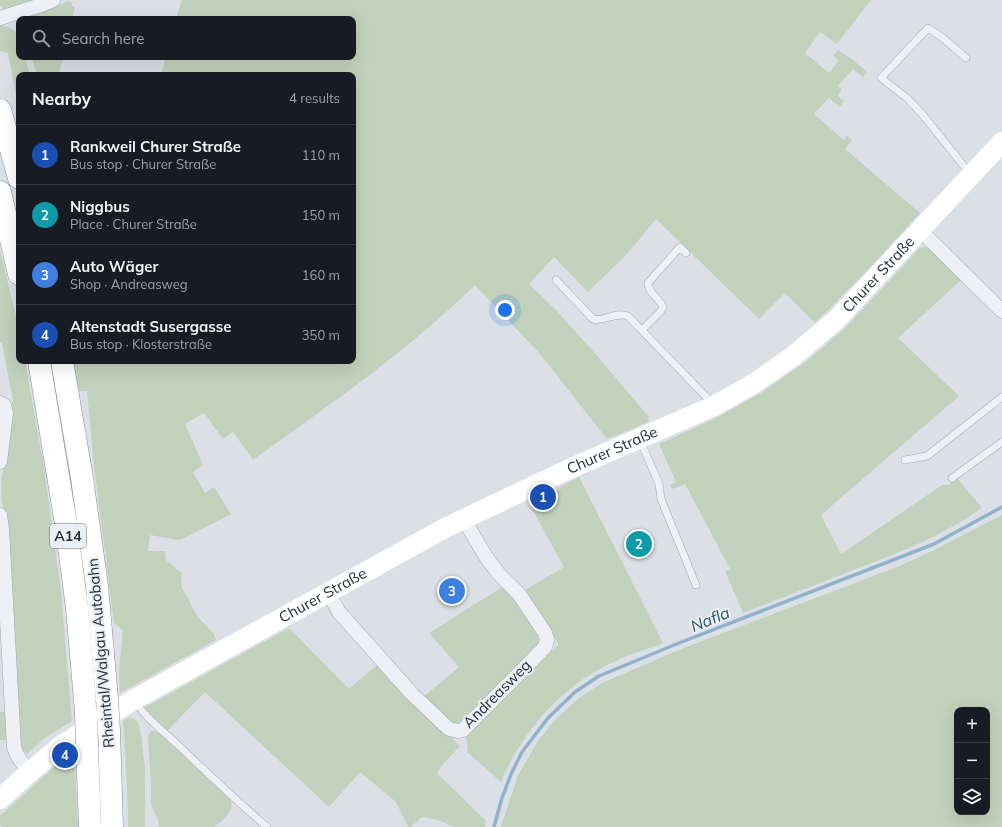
<!DOCTYPE html>
<meta charset="utf-8">
<style>
:root{--surface:#171b24;--page:#20242c;--text:#f1f3f6;--muted:#9ea1a6;--line:#363941;--accent:#0b8043}
body{margin:0;font-family:Mulish,sans-serif;background:var(--page);color:var(--text)}
.controls{position:absolute;right:12px;bottom:12px;display:grid;overflow:hidden;border-radius:8px;box-shadow:0 4px 16px #0002}
.controls button{width:36px;height:36px;display:grid;place-items:center;padding:0;border:0;border-bottom:1px solid var(--line);background:var(--surface);color:var(--text);font:20px sans-serif}
.you{position:absolute;left:505px;top:310px;width:14px;height:14px;margin:-10px;border:3px solid #fff;border-radius:50%;background:#1a73e8;box-shadow:0 0 0 6px #1a73e833}
.badge{display:grid;place-items:center;width:26px;height:26px;border-radius:50%;background:var(--accent);color:#fff;font-size:13px;font-weight:700}
.pin{position:absolute;translate:-50% -50%;border:2px solid #fff;box-shadow:0 1px 4px #0006}
.list{margin:0;padding:0;list-style:none}
h2{display:flex;justify-content:space-between;align-items:center;height:52px;margin:0;padding:0 16px;font-size:17px}
h2 small{font-size:13px;font-weight:400;color:var(--muted)}
.list li{display:grid;grid-template-columns:26px 1fr auto;gap:12px;align-items:center;box-sizing:border-box;height:60px;padding:0 16px;border-top:1px solid var(--line)}
.list b{display:block;font-size:15px;white-space:nowrap}
.list p{margin:0;font-size:13px;white-space:nowrap;color:var(--muted)}
.list em{font-size:13px;font-style:normal;color:var(--muted)}
.icon{flex:none;width:22px;height:22px;fill:none;stroke:currentColor;stroke-width:2;stroke-linecap:round;stroke-linejoin:round}
.map{position:relative;flex:none;width:1002px;height:827px;overflow:hidden}
.search{position:absolute;background:var(--surface);box-shadow:0 4px 16px #0002;left:16px;top:16px;width:340px;height:44px;display:flex;align-items:center;gap:10px;box-sizing:border-box;padding:0 14px;border-radius:8px;color:var(--muted);font-size:15px}
.panel{position:absolute;background:var(--surface);box-shadow:0 4px 16px #0002;left:16px;top:72px;width:340px;height:292px;border-radius:8px}
.map>svg:first-child{display:block}
.green{fill:#c2d1bb;fill-rule:evenodd}
.lines{fill:none;stroke-linecap:round;stroke-linejoin:round}
.stream{stroke:#92b2ca;stroke-width:3.5}
.service-casing{stroke:#a0a7b1;stroke-width:8}
.minor-casing{stroke:#a0a7b1;stroke-width:15}
.motorway-casing{stroke:#818f9e;stroke-width:23}
.service{stroke:#edf1f5;stroke-width:7}
.minor{stroke:#edf1f5;stroke-width:14}
.secondary{stroke:#fff;stroke-width:20}
.motorway{stroke:#fff;stroke-width:22}
.motorway-bridge-casing{stroke:#818f9e;stroke-width:23;stroke-linecap:butt}
.motorway-bridge{stroke:#fff;stroke-width:22}
.labels{text-anchor:middle;stroke-width:4;stroke-linejoin:round;paint-order:stroke}
.shield{fill:#eaeff4;stroke:#5f6974;stroke-width:1}
.shield-label{font-size:14px;font-weight:bold;fill:#242f3d}
.street-label{font-size:15px;fill:#242f3d;stroke:#eaeff4}
.water-label{font-size:16px;font-style:italic;fill:#2b5274;stroke:#eaeff4}
</style>
<div class="map">
<svg width="1002" height="827" viewBox="0 0 1002 827">
<rect width="100%" height="100%" fill="#dbe0e7"/>
<!-- green -->
<g class="green">
<path d="M 0,0 L 35,0 L 3,11 L 2,6 L 0,6 Z"/>
<path d="M 182,0 L 871,0 L 837,44 L 820,32 L 805,53 L 829,73 L 839,60 L 833,56 L 838,50 L 852,59 L 867,72 L 863,77 L 853,69 L 838,86 L 842,89 L 838,96 L 844,101 L 840,107 L 829,98 L 814,114 L 844,140 L 847,135 L 852,140 L 845,149 L 920,213 L 866,272 L 815,323 L 785,293 L 759,319 L 720,281 L 656,219 L 627,254 L 588,292 L 554,257 L 529,284 L 556,310 L 593,351 L 649,417 L 648,422 L 607,439 L 540,354 L 475,285 C 408,351 329,405 253,460 L 233,432 L 223,439 L 204,413 L 185,424 L 203,465 L 193,472 L 205,493 L 214,487 L 231,514 L 185,538 L 179,540 L 150,535 L 148,551 L 165,551 L 166,560 L 182,573 L 181,586 L 198,617 L 214,634 L 216,640 L 120,693 L 119,671 L 123,630 L 114,623 L 94,466 L 87,391 L 79,391 L 73,361 L 353,361 L 353,75 L 161,75 L 166,57 L 353,57 L 353,19 L 176,19 Z"/>
<path d="M 68,1 L 72,3 L 72,6 L 75,7 L 72,19 L 25,19 Z"/>
<path d="M 0,25 C 21,29 19,39 19,57 L 25,57 L 30,75 L 19,75 L 19,112 L 8,53 L 0,51 Z"/>
<path d="M 31,57 L 63,57 L 59,75 L 37,75 Z"/>
<path d="M 925,247 L 934,252 L 962,279 L 898,338 L 959,396 L 821,515 L 841,554 L 942,485 L 948,485 L 957,478 L 982,508 C 940,537 896,554 848,572 C 813,586 778,599 743,613 L 725,571 L 730,569 L 685,484 L 672,489 L 670,485 L 676,482 L 659,444 L 716,418 L 761,393 L 807,361 L 845,328 L 920,248 Z"/>
<path d="M 0,250 L 19,329 L 19,361 L 25,361 L 44,467 L 61,591 L 72,721 L 45,738 L 27,754 L 19,748 L 4,513 C 1,501 0,483 3,472 L 12,401 L 13,401 L 2,343 L 0,342 Z"/>
<path d="M 579,477 L 663,643 C 648,649 632,653 618,660 C 564,683 523,730 501,782 L 467,752 C 469,746 466,742 466,736 L 535,663 L 559,645 L 522,592 L 564,567 L 531,507 L 546,499 L 560,487 Z"/>
<path d="M 1002,515 L 1002,827 L 501,827 L 518,775 L 538,741 L 554,721 L 579,698 L 602,683 L 681,649 L 895,568 L 936,549 ZM 957,710 L 987,710 L 987,812 L 957,812 Z"/>
<path d="M 504,586 C 515,598 544,628 538,645 L 460,724 L 452,724 L 422,698 L 459,667 L 429,633 Z"/>
<path d="M 289,628 L 349,689 L 378,664 L 460,746 L 444,763 L 437,773 L 486,821 L 485,827 L 454,827 L 438,820 L 422,817 L 411,827 L 408,827 L 396,802 L 360,772 L 329,807 L 205,692 L 167,731 L 145,709 L 145,707 L 149,705 Z"/>
<path d="M 0,712 L 6,712 L 7,740 L 0,740 Z"/>
<path d="M 128,718 L 133,718 L 138,722 L 141,735 L 145,769 L 145,827 L 128,827 L 127,783 L 123,721 Z"/>
<path d="M 151,731 L 156,731 L 160,734 L 229,798 C 237,810 223,819 215,827 L 159,827 L 158,820 L 151,805 L 151,783 L 148,739 L 148,736 Z"/>
<path d="M 74,753 L 78,827 L 3,827 L 0,825 L 0,816 L 53,768 Z"/>
</g>
<g class="lines">
<!-- stream -->
<path class="stream" d="M 494,827 L 502,798 L 511,774 L 522,752 L 548,718 L 575,692 L 599,676 L 679,643 L 934,544 L 1002,507"/>
<!-- service casing -->
<g class="service-casing">
<g id="service">
<path d="M 966,58 L 943,38 L 928,28 L 881,78 L 907,98 L 923,115 L 971,175"/>
<path d="M 556,280 L 593,319 C 605,322 616,311 628,316 L 713,404"/>
<path d="M 642,330 L 661,311 L 663,307 C 659,298 648,293 648,283 L 680,247 L 686,253"/>
<path d="M 640,440 L 659,484 L 661,499 L 696,585"/>
<path d="M 905,460 L 927,456 L 1002,397"/>
<path d="M 952,478 L 1002,442"/>
<path d="M 135,700 C 143,716 163,731 177,744 C 206,772 236,800 267,827"/>
</g>
</g>
<!-- minor casing -->
<g class="minor-casing">
<g id="minor">
<path d="M 0,18 L 41,5 L 53,0"/>
<path d="M 920,230 L 1002,311"/>
<path d="M 0,403 L 4,405 L 6,413 L 0,462"/>
<path d="M 0,515 L 2,529 L 14,747 C 17,758 23,764 31,771"/>
<path d="M 328,592 L 339,612 L 412,694 L 449,729 L 458,731 L 463,730 L 545,647 L 547,640 L 545,633 L 519,594 L 499,574 L 486,557 L 463,518"/>
</g>
</g>
<!-- motorway casing -->
<g class="motorway-casing">
<g id="motorway">
<path d="M 0,110 L 19,178"/>
<path d="M 0,192 L 19,274"/>
<path d="M 39,361 L 66,524 L 77,608 L 86,712"/>
<path d="M 62,361 L 82,478 L 97,586 L 107,699"/>
<path d="M 109,731 L 112,827"/>
<path d="M 87,746 L 90,827"/>
</g>
</g>
<!-- service -->
<use href="#service" class="service"/>
<!-- minor -->
<use href="#minor" class="minor"/>
<!-- secondary -->
<path class="secondary" id="s1" d="M 0,799 L 31,771 L 62,745 L 135,699 L 445,528 L 567,470 L 714,406 L 753,384 L 792,357 L 836,320 L 1002,142"/>
<!-- motorway -->
<use href="#motorway" class="motorway"/>
<!-- motorway-bridge casing -->
<g class="motorway-bridge-casing">
<g id="motorway-bridge">
<path d="M 107,699 L 109,731"/>
<path d="M 86,712 L 87,746"/>
</g>
</g>
<!-- motorway-bridge -->
<use href="#motorway-bridge" class="motorway-bridge"/>
</g>
<g class="labels">
<!-- shield labels -->
<rect class="shield" x="50" y="524" width="36" height="24" rx="3"/>
<g class="shield-label">
<text x="68" y="541">A14</text>
</g>
<!-- street labels -->
<g class="street-label">
<text dy="5" stroke="none"><textPath href="#s1" startOffset="1030">Churer Straße</textPath></text>
<text dy="5" stroke="none"><textPath href="#s1" startOffset="707">Churer Straße</textPath></text>
<text dy="5" stroke="none"><textPath href="#s1" startOffset="383">Churer Straße</textPath></text>
<text transform="translate(101 653) rotate(-95)" y="5">Rheintal/Walgau Autobahn</text>
<text transform="translate(497 694) rotate(-45)" y="5">Andreasweg</text>
</g>
<!-- water labels -->
<g class="water-label">
<text transform="translate(710 619) rotate(-22)" y="6">Nafla</text>
</g>
</g>
</svg>
<div class="controls">
<button>+</button>
<button>−</button>
<button><svg class="icon" aria-label="layers" viewBox="0 0 24 24"><path d="M12 4l9 5-9 5-9-5zM3 14l9 5 9-5"/></svg></button>
</div>
<div class="you"></div>
<div class="pin badge" style="left:543px;top:497px;background:#1a4fb4">1</div>
<div class="pin badge" style="left:639px;top:544px;background:#0f9aa8">2</div>
<div class="pin badge" style="left:452px;top:591px;background:#3f7fe0">3</div>
<div class="pin badge" style="left:65px;top:755px;background:#1a4fb4">4</div>
<div class="search"><svg class="icon" aria-label="search" viewBox="0 0 24 24"><circle cx="10" cy="10" r="6"/><path d="M15 15l6 6"/></svg>Search here</div>
<section class="panel">
<h2>Nearby<small>4 results</small></h2>
<ul class="list">
<li><span class="badge" style="background:#1a4fb4">1</span><div><b>Rankweil Churer Straße</b><p>Bus stop · Churer Straße</p></div><em>110 m</em></li>
<li><span class="badge" style="background:#0f9aa8">2</span><div><b>Niggbus</b><p>Place · Churer Straße</p></div><em>150 m</em></li>
<li><span class="badge" style="background:#3f7fe0">3</span><div><b>Auto Wäger</b><p>Shop · Andreasweg</p></div><em>160 m</em></li>
<li><span class="badge" style="background:#1a4fb4">4</span><div><b>Altenstadt Susergasse</b><p>Bus stop · Klosterstraße</p></div><em>350 m</em></li>
</ul>
</section>
</div>
